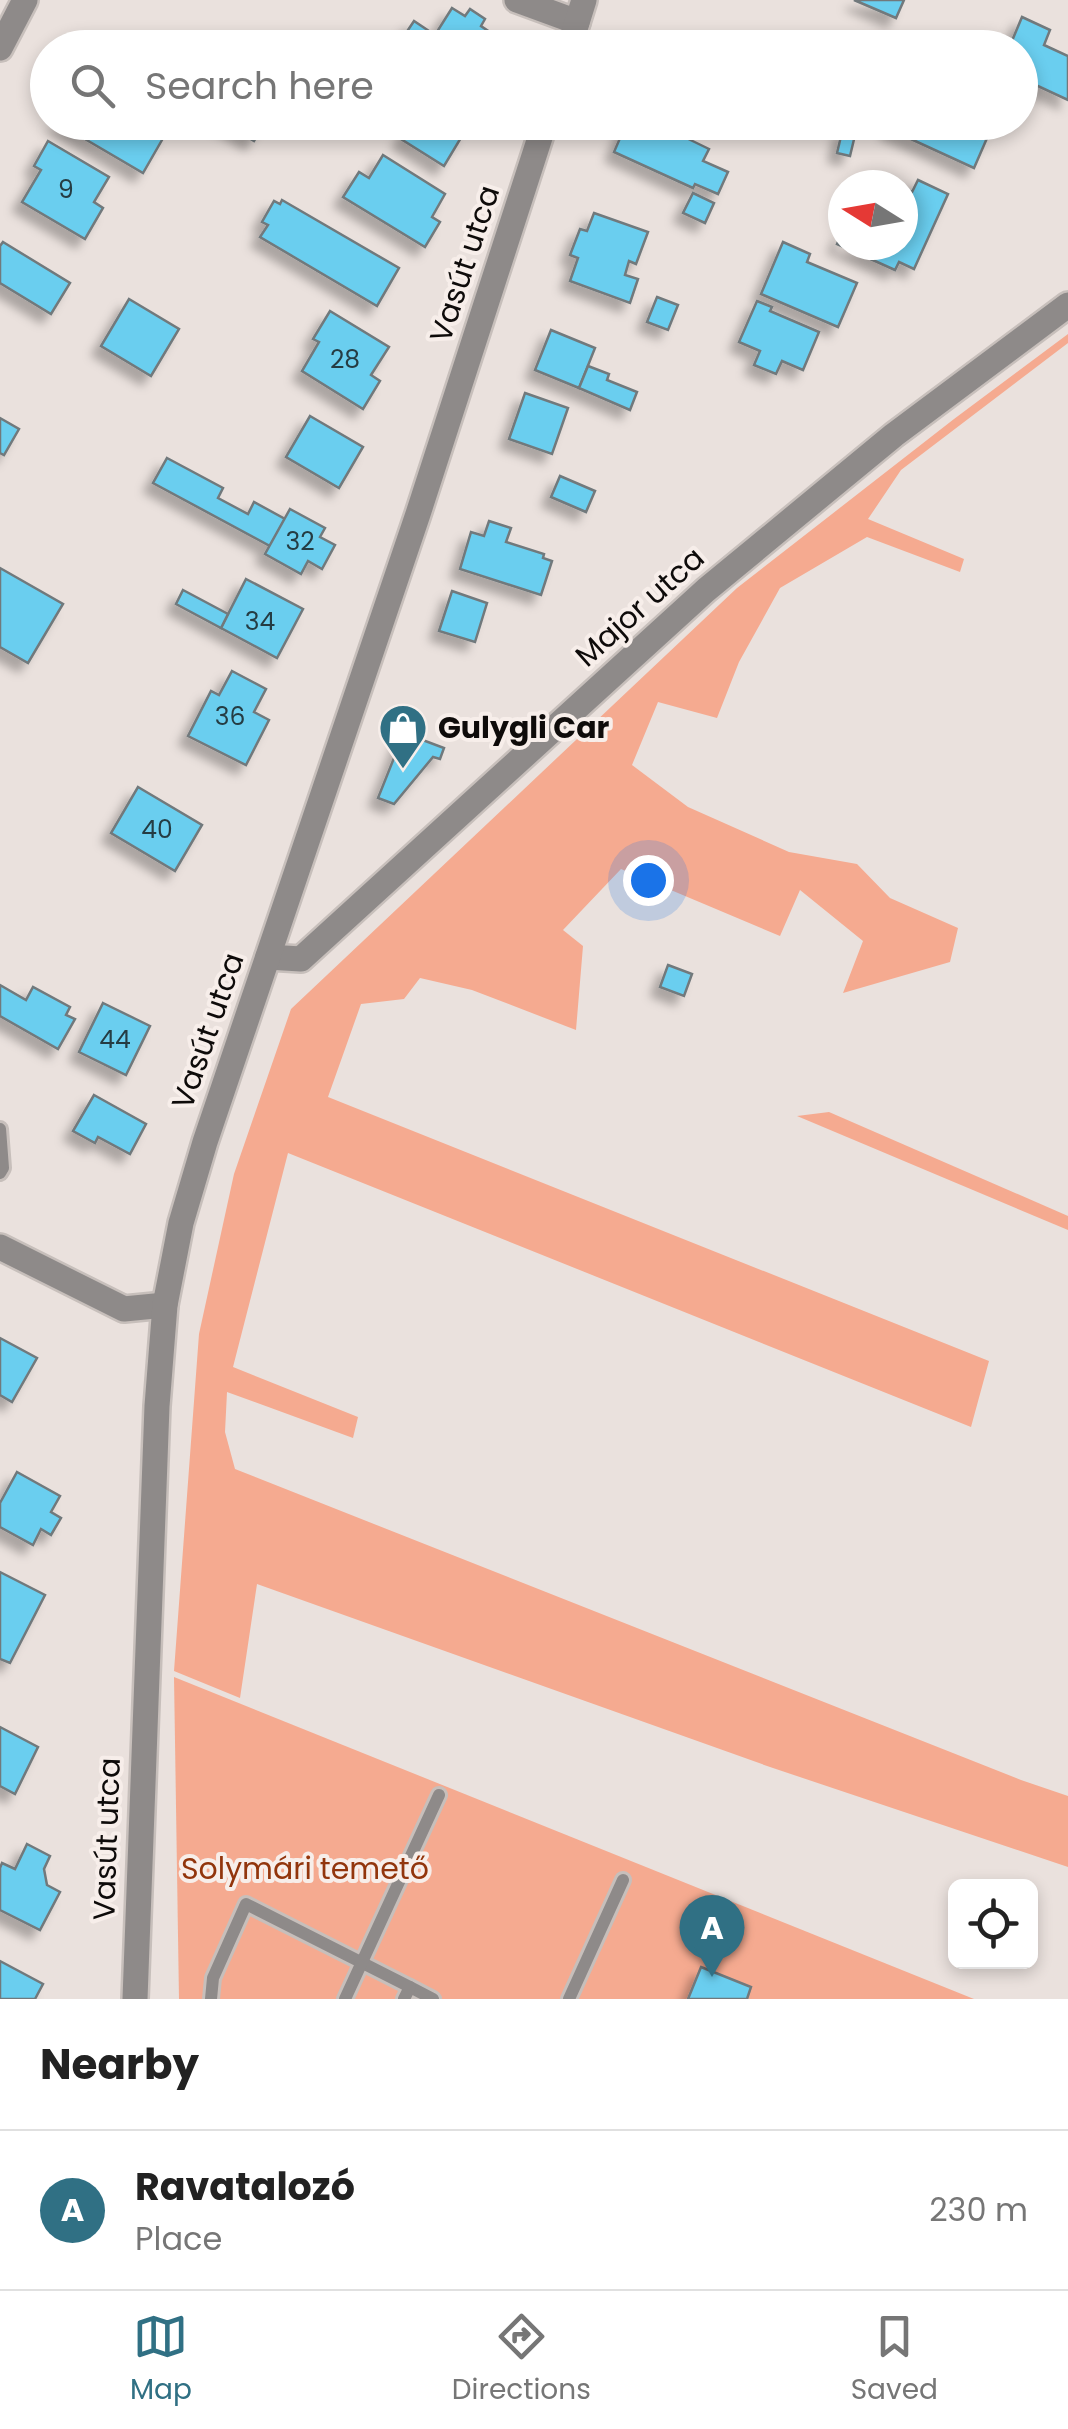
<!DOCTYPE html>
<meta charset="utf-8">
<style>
:root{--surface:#fff;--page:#f2f2f2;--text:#222;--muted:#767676;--line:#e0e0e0;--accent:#307084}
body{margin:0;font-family:Poppins,sans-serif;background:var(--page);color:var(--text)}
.controls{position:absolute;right:30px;bottom:30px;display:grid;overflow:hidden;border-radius:15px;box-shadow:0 5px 15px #0003}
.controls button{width:90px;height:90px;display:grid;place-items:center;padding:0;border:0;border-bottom:2px solid var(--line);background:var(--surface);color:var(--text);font:50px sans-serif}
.compass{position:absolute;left:828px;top:170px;width:90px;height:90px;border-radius:50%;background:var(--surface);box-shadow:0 5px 15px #0003;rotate:281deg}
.you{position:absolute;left:648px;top:880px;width:35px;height:35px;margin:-25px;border:8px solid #fff;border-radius:50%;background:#1a73e8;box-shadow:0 0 0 15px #1a73e833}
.badge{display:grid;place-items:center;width:65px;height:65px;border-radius:50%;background:var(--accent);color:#fff;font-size:32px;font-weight:700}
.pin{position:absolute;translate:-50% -82px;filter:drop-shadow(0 2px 5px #0008)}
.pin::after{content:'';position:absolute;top:52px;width:35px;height:30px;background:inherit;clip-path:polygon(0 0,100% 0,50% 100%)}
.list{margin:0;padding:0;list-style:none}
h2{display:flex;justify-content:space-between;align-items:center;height:130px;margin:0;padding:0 40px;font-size:42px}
h2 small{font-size:32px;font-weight:400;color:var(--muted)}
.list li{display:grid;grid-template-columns:65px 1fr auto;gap:30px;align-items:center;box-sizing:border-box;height:160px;padding:0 40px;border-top:2px solid var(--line)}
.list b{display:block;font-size:38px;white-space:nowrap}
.list p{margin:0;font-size:32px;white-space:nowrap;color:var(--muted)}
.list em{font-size:32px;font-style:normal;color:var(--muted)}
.icon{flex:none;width:55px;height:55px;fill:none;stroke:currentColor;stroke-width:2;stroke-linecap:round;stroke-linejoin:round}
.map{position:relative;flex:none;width:1068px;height:1999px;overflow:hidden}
.search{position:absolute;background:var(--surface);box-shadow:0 5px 15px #0003;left:30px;right:30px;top:30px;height:110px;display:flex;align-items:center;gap:25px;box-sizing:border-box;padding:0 35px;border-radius:55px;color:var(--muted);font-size:38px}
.sheet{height:290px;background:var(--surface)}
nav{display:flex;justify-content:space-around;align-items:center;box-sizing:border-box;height:140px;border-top:2px solid var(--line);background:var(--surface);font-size:28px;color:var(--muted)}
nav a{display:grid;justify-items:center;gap:5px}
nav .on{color:var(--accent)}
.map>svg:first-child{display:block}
.green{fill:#f5aa90}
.building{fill:#6aceef;stroke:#71797c;stroke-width:2.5;filter:url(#shadow)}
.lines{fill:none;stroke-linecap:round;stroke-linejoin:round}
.service-casing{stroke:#c7bfbb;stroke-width:18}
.minor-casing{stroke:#c7bfbb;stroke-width:30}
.tertiary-casing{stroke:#c7bfbb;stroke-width:30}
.service{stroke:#8e8a89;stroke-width:12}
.minor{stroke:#8e8a89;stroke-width:25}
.tertiary{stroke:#8e8a89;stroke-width:25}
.labels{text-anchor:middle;stroke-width:8;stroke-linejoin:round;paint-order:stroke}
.number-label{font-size:25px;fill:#253c43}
.street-label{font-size:30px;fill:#0e0b0a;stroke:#f7eeea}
.poi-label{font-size:30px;font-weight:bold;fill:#0e0b0a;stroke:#f7eeea;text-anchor:start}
.park-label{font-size:30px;fill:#92350c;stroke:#f7eeea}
</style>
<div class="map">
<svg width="1068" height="1999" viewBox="0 0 1068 1999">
<defs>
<filter id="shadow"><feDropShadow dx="-9" dy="9" stdDeviation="5" flood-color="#0004"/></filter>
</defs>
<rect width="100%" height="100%" fill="#eae1dd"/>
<!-- green -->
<g class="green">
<path d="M 1068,334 L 1068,343 L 901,470 L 868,519 L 964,559 L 960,572 L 867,537 L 780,588 L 739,662 L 717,718 L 658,702 L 632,765 L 688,807 L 789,852 L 857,864 L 890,898 L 958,928 L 950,962 L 843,993 L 863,941 L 800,890 L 780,936 L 621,869 L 563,930 L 583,946 L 576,1030 L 472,990 L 420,978 L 404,999 L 361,1004 L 328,1097 L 989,1361 L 971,1427 L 288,1153 L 233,1367 L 358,1417 L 353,1438 L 227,1392 L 225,1432 L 235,1469 L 1021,1780 L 1068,1796 L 1068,1867 L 770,1767 L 257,1584 L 240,1698 L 174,1671 L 199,1334 L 234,1174 L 291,1009 L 737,588 L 954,419 Z"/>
<path d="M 829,1112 L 1068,1216 L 1068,1230 L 797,1116 Z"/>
<path d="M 174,1677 L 974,1999 L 179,1999 Z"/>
</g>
<!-- building -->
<g class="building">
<path d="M 854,0 L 904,0 L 896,18 Z"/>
<path d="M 452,8 L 465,16 L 470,9 L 485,19 L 481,26 L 497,37 L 491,48 L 440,48 L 436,45 L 434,48 L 422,48 L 404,36 L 414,21 L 435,35 Z"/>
<path d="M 1022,17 L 1050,30 L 1044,45 L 1068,56 L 1068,100 L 1027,81 L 1028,78 L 1020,74 L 1020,48 L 1009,48 Z"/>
<path d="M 359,32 L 382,48 L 350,48 Z"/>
<path d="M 56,122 L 149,122 L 166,133 L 143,173 Z"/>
<path d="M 222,122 L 265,122 L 254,141 Z"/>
<path d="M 412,122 L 452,122 L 465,131 L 444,166 L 401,139 Z"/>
<path d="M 627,122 L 678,122 L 674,132 L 709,149 L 703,161 L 728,172 L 718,194 L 695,184 L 693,188 L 614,152 Z"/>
<path d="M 892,122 L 994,122 L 974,168 L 889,129 Z"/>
<path d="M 843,128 L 856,131 L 850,156 L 837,153 Z"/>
<path d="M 48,141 L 109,177 L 94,202 L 103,208 L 85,239 L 22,202 L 41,170 L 34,166 Z"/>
<path d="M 383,155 L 445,194 L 432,217 L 440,222 L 425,247 L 343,197 L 359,172 L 369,178 Z"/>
<path d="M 872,174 L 896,185 L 867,185 Z"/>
<path d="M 918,180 L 948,194 L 914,269 L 899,262 L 895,270 L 837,244 L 843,230 L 843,245 L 903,245 L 903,188 L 912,192 Z"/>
<path d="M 693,193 L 714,203 L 705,223 L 683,213 Z"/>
<path d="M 282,200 L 399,268 L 377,306 L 260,237 L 268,225 L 262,222 L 274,201 L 280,204 Z"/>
<path d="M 594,213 L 648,232 L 636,264 L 629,261 L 625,275 L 638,279 L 630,303 L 570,281 L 578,258 L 570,255 L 580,229 L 587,231 Z"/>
<path d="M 3,242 L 70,283 L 51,314 L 0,283 L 0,246 Z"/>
<path d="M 783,242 L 810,254 L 807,262 L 857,283 L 838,327 L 761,294 Z"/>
<path d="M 657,297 L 678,305 L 668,330 L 647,322 Z"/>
<path d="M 129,299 L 179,329 L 151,376 L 101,346 Z"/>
<path d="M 757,301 L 772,307 L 770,311 L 819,332 L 803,370 L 782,361 L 776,374 L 754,365 L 760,351 L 739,342 Z"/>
<path d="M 330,311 L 389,347 L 371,375 L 380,381 L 363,409 L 302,371 L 319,342 L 313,339 Z"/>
<path d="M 551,330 L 595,348 L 579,388 L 535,370 Z"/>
<path d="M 588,366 L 609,374 L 607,380 L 637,392 L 630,410 L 579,388 Z"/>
<path d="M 525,393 L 568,408 L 552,454 L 509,439 Z"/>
<path d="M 310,416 L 363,447 L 339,488 L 286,457 Z"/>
<path d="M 0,418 L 19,429 L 4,455 L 0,453 Z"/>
<path d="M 167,458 L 223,488 L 218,498 L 248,514 L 254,502 L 285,519 L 270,546 L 153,483 Z"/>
<path d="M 560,476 L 595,491 L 586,512 L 551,497 Z"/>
<path d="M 290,509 L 325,528 L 320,537 L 335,545 L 322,569 L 308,561 L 301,574 L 265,554 Z"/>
<path d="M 489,521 L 511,528 L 506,542 L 544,554 L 543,558 L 552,561 L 541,595 L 460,569 L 471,532 L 484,536 Z"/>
<path d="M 0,568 L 63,604 L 28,663 L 0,647 Z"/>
<path d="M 246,579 L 303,609 L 277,658 L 221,628 Z"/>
<path d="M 183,590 L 228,614 L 221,628 L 176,604 Z"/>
<path d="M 452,591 L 487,603 L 475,642 L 439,631 Z"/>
<path d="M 232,671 L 266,689 L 254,712 L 269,720 L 246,765 L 188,736 L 211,691 L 219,695 Z"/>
<path d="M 404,733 L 444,748 L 440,759 L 433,757 L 394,804 L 378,798 Z"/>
<path d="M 138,787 L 202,825 L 175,871 L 111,833 Z"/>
<path d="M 668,965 L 692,974 L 684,996 L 660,987 Z"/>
<path d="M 0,985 L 26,1000 L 33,987 L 70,1007 L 66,1015 L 75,1019 L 58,1049 L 0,1016 Z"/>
<path d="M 103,1003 L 150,1026 L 126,1075 L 79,1052 Z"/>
<path d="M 94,1095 L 146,1124 L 130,1154 L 98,1137 L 95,1143 L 73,1131 Z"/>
<path d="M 0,1338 L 37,1358 L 12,1402 L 0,1395 Z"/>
<path d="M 17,1472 L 60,1496 L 51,1512 L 61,1518 L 51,1535 L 41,1529 L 33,1545 L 0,1527 L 0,1503 Z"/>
<path d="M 0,1572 L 45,1595 L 10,1663 L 0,1659 Z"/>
<path d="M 0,1727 L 38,1747 L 15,1794 L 0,1786 Z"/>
<path d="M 27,1844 L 50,1856 L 44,1869 L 47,1885 L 60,1892 L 40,1930 L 0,1910 L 0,1868 L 2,1863 L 15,1869 Z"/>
<path d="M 0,1961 L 43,1984 L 35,1999 L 0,1999 Z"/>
<path d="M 701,1967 L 751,1987 L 747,1999 L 688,1999 Z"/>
</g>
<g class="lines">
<!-- service casing -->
<g class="service-casing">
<g id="service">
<path d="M 0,1129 L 3,1168 L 0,1173"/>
<path d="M 410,1987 L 433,1999"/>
<path d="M 211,1999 L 213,1978 L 246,1904 L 410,1987 L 404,1999"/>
<path d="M 345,1999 L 439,1795"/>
<path d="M 569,1999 L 623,1880"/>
</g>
</g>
<!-- minor casing -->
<g class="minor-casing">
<g id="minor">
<path d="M 517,0 L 577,22"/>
<path d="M 0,48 L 25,0"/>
<path d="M 268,957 L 301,959 L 706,590 L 894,435 L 1068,305"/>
<path d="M 0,1247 L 124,1309 L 165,1305"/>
</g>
</g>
<!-- tertiary casing -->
<g class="tertiary-casing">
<g id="tertiary">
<path d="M 569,48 L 584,0"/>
<path d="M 135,1999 L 157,1406 L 165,1305 L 181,1223 L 205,1142 L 418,514 L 545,122"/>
</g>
</g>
<!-- service -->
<use href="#service" class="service"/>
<!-- minor -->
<use href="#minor" class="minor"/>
<!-- tertiary -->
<use href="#tertiary" class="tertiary"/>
</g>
<!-- icons -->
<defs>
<g id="shop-pin" transform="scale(2.5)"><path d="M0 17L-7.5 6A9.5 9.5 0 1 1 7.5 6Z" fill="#307084" stroke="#f7eeea"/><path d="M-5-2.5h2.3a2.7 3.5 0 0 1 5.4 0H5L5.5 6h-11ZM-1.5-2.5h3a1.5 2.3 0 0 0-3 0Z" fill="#fff"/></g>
</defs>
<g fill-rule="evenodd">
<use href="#shop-pin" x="403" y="728"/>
</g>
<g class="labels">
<!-- number labels -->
<g class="number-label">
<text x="66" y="198">9</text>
<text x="345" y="368">28</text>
<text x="300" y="550">32</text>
<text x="260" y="630">34</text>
<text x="230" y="725">36</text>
<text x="157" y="838">40</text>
<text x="115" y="1048">44</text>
</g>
<!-- street labels -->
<g class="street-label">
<text transform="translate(465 264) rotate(-72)" y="10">Vasút utca</text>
<text transform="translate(640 607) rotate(-42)" y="10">Major utca</text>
<text transform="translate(208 1031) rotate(-71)" y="10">Vasút utca</text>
<text transform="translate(107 1839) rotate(-88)" y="10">Vasút utca</text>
</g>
<!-- poi labels -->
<g class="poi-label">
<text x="438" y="738">Gulygli Car</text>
</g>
<!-- park labels -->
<g class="park-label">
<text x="305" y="1879">Solymári temető</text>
</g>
</g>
</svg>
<div class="controls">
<button><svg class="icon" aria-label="locate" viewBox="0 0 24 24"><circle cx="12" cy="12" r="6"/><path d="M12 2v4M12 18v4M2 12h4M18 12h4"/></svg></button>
</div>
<svg class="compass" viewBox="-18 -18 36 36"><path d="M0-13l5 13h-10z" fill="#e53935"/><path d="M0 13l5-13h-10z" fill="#767676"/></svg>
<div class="you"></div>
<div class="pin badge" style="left:712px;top:1977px">A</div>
<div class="search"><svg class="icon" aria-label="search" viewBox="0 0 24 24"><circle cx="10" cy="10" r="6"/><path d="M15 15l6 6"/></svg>Search here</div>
</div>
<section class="sheet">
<h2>Nearby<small></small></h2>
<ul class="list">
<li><span class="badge">A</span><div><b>Ravatalozó</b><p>Place</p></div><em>230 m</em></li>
</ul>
</section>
<nav>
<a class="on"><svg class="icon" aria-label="map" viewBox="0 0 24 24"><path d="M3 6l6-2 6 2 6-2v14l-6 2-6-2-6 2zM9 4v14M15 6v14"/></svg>Map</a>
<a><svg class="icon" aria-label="directions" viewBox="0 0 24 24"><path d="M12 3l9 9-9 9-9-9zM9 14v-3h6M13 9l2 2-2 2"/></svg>Directions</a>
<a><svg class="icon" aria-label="saved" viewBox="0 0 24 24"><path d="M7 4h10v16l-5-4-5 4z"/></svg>Saved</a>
</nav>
